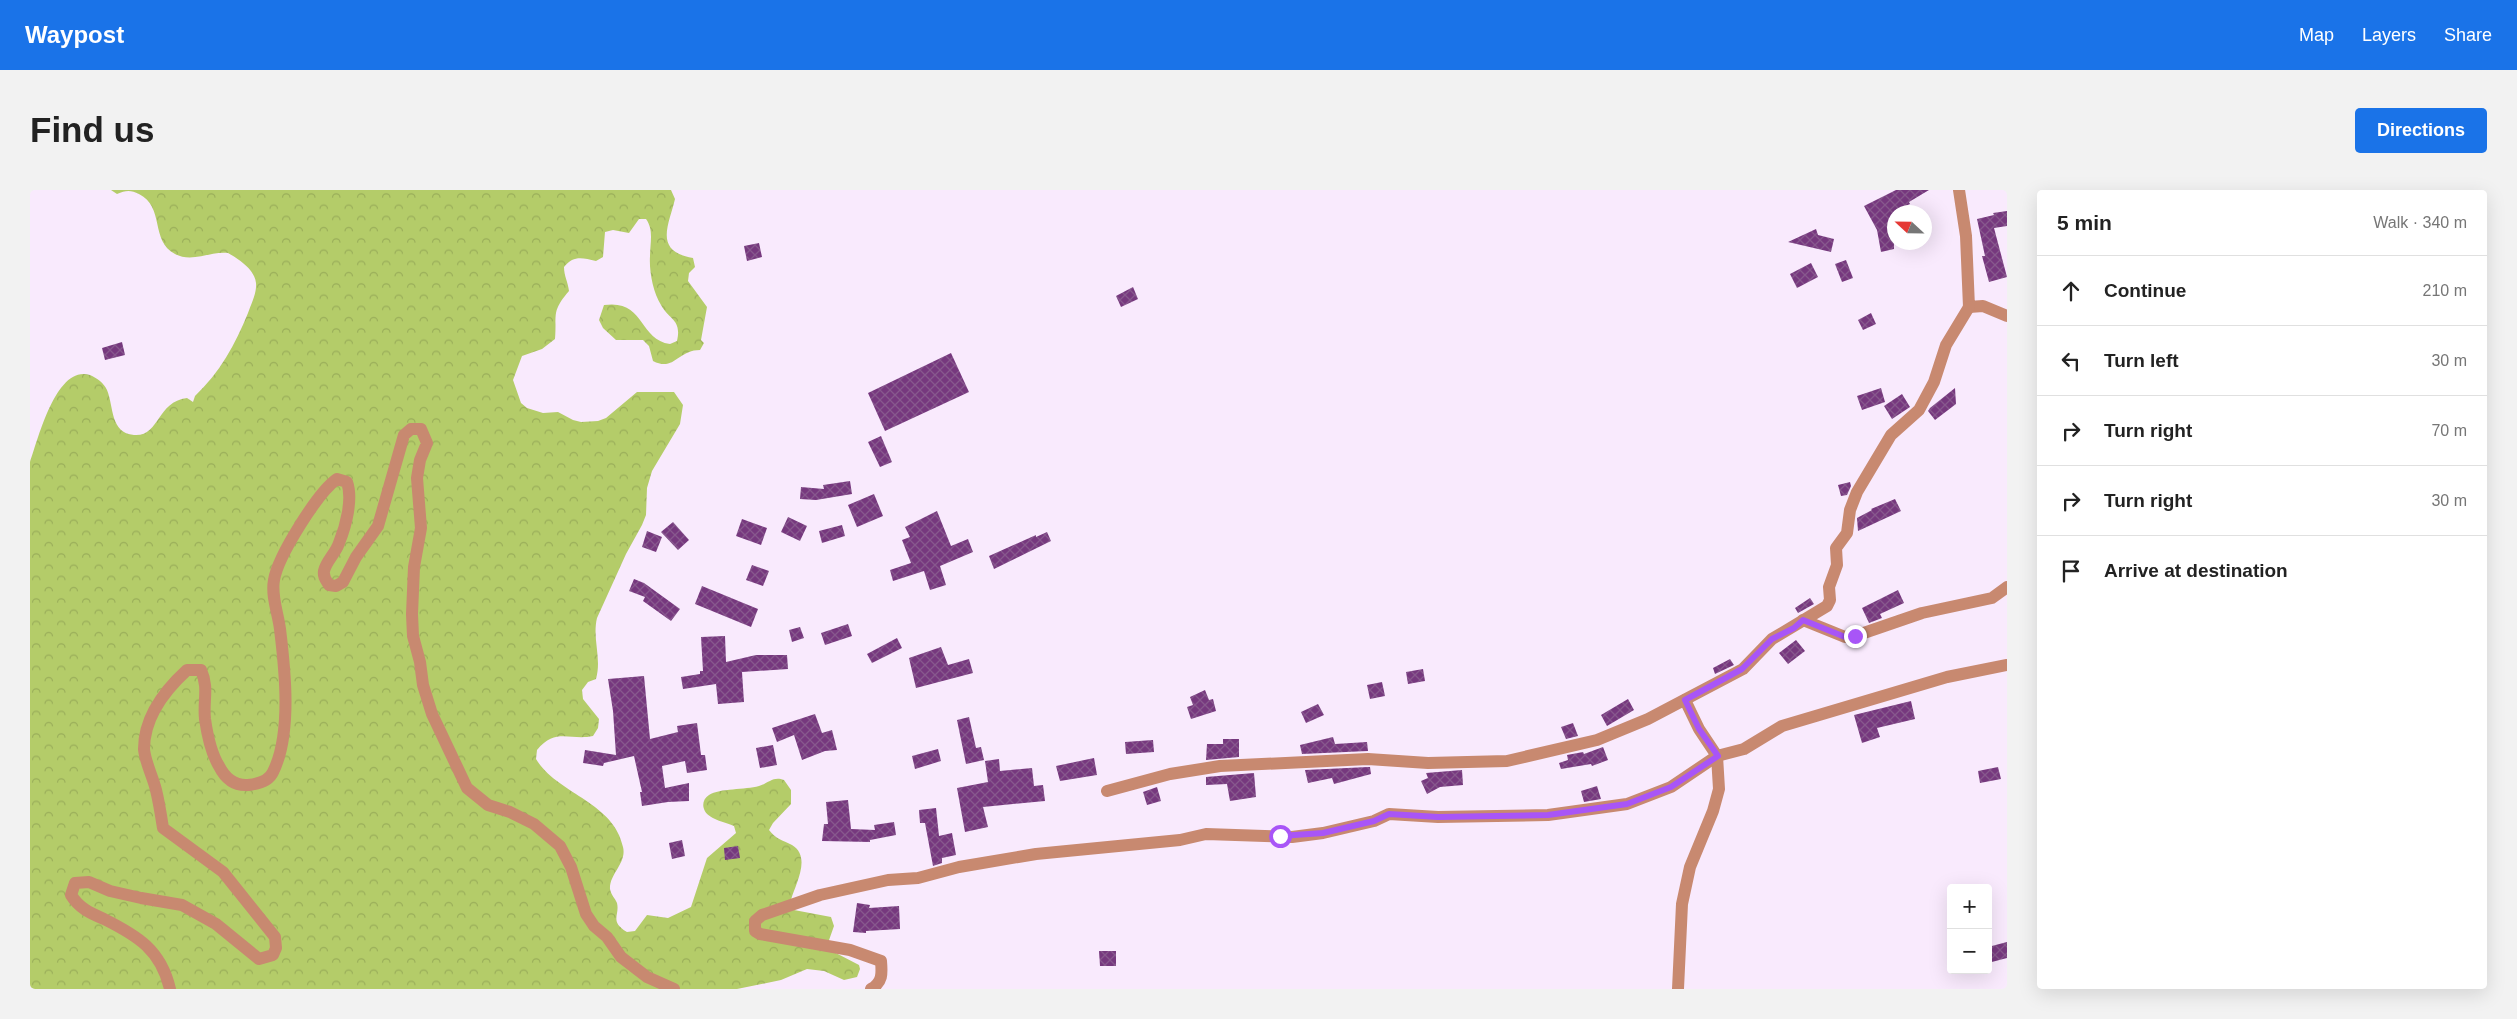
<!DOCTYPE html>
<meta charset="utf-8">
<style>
:root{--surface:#fff;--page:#f2f2f2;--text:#222;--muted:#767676;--line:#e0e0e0;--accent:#1a73e8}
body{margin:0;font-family:Arial,sans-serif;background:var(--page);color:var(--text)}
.controls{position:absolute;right:15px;bottom:15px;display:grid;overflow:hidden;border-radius:5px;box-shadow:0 5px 20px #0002}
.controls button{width:45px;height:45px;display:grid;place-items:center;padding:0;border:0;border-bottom:1px solid var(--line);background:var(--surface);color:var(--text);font:25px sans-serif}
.compass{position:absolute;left:1857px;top:15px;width:45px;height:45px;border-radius:50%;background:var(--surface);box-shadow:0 5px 20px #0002;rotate:292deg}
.stop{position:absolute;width:15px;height:15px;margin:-11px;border:4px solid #a855f7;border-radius:50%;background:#fff}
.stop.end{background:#a855f7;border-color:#fff;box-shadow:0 1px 5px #0008}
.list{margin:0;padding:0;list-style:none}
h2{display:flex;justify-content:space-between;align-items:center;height:65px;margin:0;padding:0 20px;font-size:21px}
h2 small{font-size:16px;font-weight:400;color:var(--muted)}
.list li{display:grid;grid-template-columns:32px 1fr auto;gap:15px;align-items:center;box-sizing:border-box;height:70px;padding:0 20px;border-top:1px solid var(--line)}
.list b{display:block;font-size:19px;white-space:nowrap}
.list em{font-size:16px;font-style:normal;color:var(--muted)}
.icon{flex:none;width:28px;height:28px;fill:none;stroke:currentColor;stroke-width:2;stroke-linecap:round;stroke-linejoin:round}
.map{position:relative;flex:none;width:1977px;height:799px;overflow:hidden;border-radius:5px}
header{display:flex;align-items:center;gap:30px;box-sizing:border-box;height:70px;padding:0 25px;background:var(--accent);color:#fff}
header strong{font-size:24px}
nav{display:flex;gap:28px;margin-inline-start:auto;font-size:18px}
.intro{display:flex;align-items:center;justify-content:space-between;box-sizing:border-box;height:120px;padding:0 30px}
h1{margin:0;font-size:35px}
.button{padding:12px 22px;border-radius:5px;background:var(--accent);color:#fff;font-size:18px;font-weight:700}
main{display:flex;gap:30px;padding:0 30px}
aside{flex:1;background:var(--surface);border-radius:5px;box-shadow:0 5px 20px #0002}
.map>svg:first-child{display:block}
.forest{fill:url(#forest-crowns)}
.building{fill:url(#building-cross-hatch)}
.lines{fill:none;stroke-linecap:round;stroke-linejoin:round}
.minor{stroke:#c88970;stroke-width:12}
.route{stroke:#a855f7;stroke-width:6}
</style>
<header>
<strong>Waypost</strong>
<nav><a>Map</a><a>Layers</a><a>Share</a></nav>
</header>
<div class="intro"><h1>Find us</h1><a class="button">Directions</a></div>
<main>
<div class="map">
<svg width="1977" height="799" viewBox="0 0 1977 799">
<defs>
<pattern id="forest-crowns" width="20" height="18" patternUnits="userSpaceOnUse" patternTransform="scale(1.25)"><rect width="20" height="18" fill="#b4cc69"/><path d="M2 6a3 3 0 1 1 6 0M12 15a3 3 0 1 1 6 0" fill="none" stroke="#9aae5a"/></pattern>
<pattern id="building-cross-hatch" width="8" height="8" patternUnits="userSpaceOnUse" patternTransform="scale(1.25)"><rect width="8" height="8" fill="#76387e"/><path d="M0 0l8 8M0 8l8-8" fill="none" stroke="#87588d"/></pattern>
</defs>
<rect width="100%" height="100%" fill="#f9eafd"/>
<!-- forest -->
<path class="forest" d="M 81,0 L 641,0 L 645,9 C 639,35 623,61 663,68 L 665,77 L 659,83 L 658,91 L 677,117 L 671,150 L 674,153 L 670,160 C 648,160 644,182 623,171 L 619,156 L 613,150 L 586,150 L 573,138 L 569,130 L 574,115 C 615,109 608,149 640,154 L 647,151 C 652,129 639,130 631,115 C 623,102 619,81 620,66 C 620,53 624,40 616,29 L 609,29 L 599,43 L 583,40 L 575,42 L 573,67 L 566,71 C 552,68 544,65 534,77 C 534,86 538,92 539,101 C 521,122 527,124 525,149 L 512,159 L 492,166 L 483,190 L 491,213 L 497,218 L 513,223 L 528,222 L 543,230 L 551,232 L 568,231 L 576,228 L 607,202 L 644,202 L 653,215 L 650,234 L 622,281 L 617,298 L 616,325 L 612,335 L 596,364 L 567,428 C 562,449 572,468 566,489 L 558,492 L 552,500 L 553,509 L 569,529 L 568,538 L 563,546 C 540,551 526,537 507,560 L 506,569 C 527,604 584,612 593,657 C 597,673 579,684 580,699 C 581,705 585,708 587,713 C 590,726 579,731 597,742 L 605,741 L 617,725 L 638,728 L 661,717 L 677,668 L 706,643 L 704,636 C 695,632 677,629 674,619 C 672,614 674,608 679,605 C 690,598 715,600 729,596 C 739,593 743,586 754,590 L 761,600 L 761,614 L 743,633 L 739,640 C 746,649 752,650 762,655 C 782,667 765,695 761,710 L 764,720 L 801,727 L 804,736 L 798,753 L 802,761 L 829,775 L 830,779 L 827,787 L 814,790 L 794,781 L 777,779 L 751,790 L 707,799 L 0,799 L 0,272 C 8,250 26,174 60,185 C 67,188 74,193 77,200 C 84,217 80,243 104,245 C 130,247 126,212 157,208 L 163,212 L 165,206 C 190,182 205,155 218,123 C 221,114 227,103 226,93 C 225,80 209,69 198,63 C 181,61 162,73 145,64 C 120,51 135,17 109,4 C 101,0 96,0 87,4 Z"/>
<!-- building -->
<g class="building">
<path d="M 1866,0 L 1899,0 L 1879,12 L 1880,14 L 1864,21 L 1864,59 L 1851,62 L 1847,40 L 1834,16 Z"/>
<path d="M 1977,21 L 1977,36 L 1964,38 L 1977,87 L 1959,92 L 1952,66 L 1955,66 L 1947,29 L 1964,25 L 1963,23 Z"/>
<path d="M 1786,39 L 1788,45 L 1804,49 L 1801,62 L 1758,52 Z"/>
<path d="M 729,53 L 732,67 L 717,71 L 714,56 Z"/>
<path d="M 1816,70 L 1823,88 L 1812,92 L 1805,74 Z"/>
<path d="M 1781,73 L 1788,87 L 1767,98 L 1760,84 Z"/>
<path d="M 1103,97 L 1108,109 L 1091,117 L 1086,106 Z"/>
<path d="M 1841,123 L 1846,134 L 1833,140 L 1828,130 Z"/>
<path d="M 92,152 L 95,165 L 75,170 L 72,158 Z"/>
<path d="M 921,163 L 939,202 L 855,241 L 838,203 Z"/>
<path d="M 1851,198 L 1855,212 L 1832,220 L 1827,206 Z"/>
<path d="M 1925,198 L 1926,214 L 1905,230 L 1898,221 L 1900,218 Z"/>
<path d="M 1872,204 L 1880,217 L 1862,229 L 1854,216 Z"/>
<path d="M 851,246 L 862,272 L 850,277 L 838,252 Z"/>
<path d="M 820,291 L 822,304 L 786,310 L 770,309 L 771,297 L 794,299 L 793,295 Z"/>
<path d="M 1820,292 L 1821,296 L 1817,305 L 1811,306 L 1808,295 Z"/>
<path d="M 844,304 L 853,326 L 827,337 L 818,315 Z"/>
<path d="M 1865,309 L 1871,321 L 1828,341 L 1827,328 L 1842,320 L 1841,319 Z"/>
<path d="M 907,321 L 921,356 L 938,349 L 943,362 L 910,376 L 916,395 L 900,400 L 894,381 L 863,391 L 860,380 L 881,373 L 872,350 L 880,347 L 875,337 Z"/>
<path d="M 758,327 L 777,336 L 770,351 L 751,342 Z"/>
<path d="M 712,329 L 737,338 L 731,355 L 706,346 Z"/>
<path d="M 643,332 L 659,350 L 648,360 L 631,342 Z"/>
<path d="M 812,335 L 815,346 L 792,353 L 789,341 Z"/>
<path d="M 617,341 L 632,347 L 626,362 L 612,357 Z"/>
<path d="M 1017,342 L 1021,351 L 964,379 L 959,366 L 1006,345 L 1006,347 Z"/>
<path d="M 722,375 L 739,381 L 733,396 L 716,390 Z"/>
<path d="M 604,389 L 614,393 L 650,419 L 641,431 L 613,411 L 615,407 L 599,401 Z"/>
<path d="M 672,396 L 728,419 L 721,437 L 665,414 Z"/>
<path d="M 1868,400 L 1874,413 L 1850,424 L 1852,428 L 1839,433 L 1832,418 Z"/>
<path d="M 1780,408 L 1784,414 L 1768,423 L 1765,418 Z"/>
<path d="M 818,434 L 822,446 L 795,455 L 791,443 Z"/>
<path d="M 770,437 L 774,448 L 762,452 L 759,440 Z"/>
<path d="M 695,446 L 696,472 L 726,465 L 757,465 L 758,479 L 712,482 L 714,512 L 688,514 L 686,494 L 653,499 L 651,487 L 670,484 L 670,481 L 673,481 L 671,447 Z"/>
<path d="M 867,448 L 872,458 L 842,473 L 837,464 Z"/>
<path d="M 1766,450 L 1775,461 L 1758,474 L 1749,463 Z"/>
<path d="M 911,457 L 918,475 L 939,469 L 943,483 L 886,498 L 879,468 Z"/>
<path d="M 1700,469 L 1704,475 L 1685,484 L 1683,478 Z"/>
<path d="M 1393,479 L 1395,491 L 1378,494 L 1376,482 Z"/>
<path d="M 614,486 L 620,549 L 648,542 L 647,536 L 667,533 L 671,565 L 675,565 L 677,580 L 657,583 L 655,571 L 632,576 L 635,598 L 659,593 L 659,611 L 638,612 L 612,616 L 610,602 L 612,602 L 604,566 L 574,573 L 573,576 L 553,573 L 555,560 L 586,565 L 583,521 L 578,489 Z"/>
<path d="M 1352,492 L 1355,506 L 1340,509 L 1337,495 Z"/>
<path d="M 1175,500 L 1179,510 L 1183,509 L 1186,521 L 1161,529 L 1157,517 L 1163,515 L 1160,507 Z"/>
<path d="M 1598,509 L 1604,520 L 1577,536 L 1571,525 Z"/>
<path d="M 1881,511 L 1885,529 L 1847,538 L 1850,547 L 1832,553 L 1824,525 Z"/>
<path d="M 1288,514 L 1294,525 L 1276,533 L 1271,522 Z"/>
<path d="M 785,524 L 792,543 L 802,540 L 807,560 L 795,561 L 772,570 L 764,545 L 747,552 L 742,538 Z"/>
<path d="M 939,527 L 946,558 L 951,557 L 954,570 L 936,574 L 927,530 Z"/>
<path d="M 1543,533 L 1548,546 L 1536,549 L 1531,537 Z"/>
<path d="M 1303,547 L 1305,554 L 1337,552 L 1338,561 L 1272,564 L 1270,555 Z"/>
<path d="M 1193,549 L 1209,549 L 1209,567 L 1176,570 L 1177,554 L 1193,554 Z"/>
<path d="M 1123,550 L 1124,562 L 1096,564 L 1095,552 Z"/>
<path d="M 743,555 L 747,575 L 730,578 L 726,558 Z"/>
<path d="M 1573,557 L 1578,570 L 1562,576 L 1561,574 L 1531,579 L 1529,573 L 1538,570 L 1537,565 L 1553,562 L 1554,564 Z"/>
<path d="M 908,559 L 911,571 L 885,579 L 882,566 Z"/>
<path d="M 1064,568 L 1067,585 L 1030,591 L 1026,576 Z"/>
<path d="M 969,569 L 970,581 L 1002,578 L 1004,596 L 1013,595 L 1015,611 L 953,617 L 958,637 L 935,642 L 927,598 L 958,592 L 955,571 Z"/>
<path d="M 1338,577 L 1340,577 L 1341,584 L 1304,594 L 1302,588 L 1278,593 L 1275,580 Z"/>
<path d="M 1968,577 L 1971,589 L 1950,593 L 1948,581 Z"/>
<path d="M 1432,580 L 1433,595 L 1410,597 L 1397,604 L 1391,591 L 1398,588 L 1396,583 Z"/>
<path d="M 1224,583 L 1226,607 L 1200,611 L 1197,594 L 1176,595 L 1176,587 Z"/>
<path d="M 1567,596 L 1571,609 L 1554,612 L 1551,601 Z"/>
<path d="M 1127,597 L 1131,611 L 1117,615 L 1113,602 Z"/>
<path d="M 818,610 L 821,639 L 845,640 L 844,635 L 864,632 L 866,645 L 840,650 L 840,652 L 792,651 L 794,634 L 798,634 L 796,612 Z"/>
<path d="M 906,618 L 909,646 L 922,643 L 926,665 L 912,668 L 912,673 L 903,676 L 895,633 L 890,633 L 889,620 Z"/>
<path d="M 652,650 L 655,666 L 642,669 L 639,653 Z"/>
<path d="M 708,656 L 710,668 L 695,670 L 694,658 Z"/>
<path d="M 827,713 L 840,715 L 839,718 L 869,716 L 870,739 L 836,741 L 836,743 L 823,742 Z"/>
<path d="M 1977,752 L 1977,768 L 1958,773 L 1958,757 Z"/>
<path d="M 1069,761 L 1086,761 L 1086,776 L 1070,776 Z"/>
</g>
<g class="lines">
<!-- minor -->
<g class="minor">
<path d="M 1929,0 L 1936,46 L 1939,117 L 1953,116 L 1977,126"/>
<path d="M 1773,430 L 1815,447 L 1825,446 L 1892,423 L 1962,408 L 1977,397"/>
<path d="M 1077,601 L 1140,584 L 1190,576 L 1338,569 L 1398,573 L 1477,571 L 1567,550 L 1618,529 L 1713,479 L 1742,449 L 1797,416 L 1800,410 L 1799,397 L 1807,375 L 1806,358 L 1817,343 L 1820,320 L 1827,302 L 1861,245 L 1889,220 L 1904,192 L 1916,155 L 1939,117"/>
<path d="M 140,799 C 131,760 108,746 74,729 C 60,723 49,718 41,705 L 45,693 L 59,692 L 80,701 L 111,708 L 152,715 L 186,734 L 229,769 L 243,765 L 246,758 L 245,747 L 193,682 L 133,638 C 131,625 129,612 126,600 C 123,587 115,572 114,559 C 114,527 134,501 157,480 L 171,480 C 179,498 173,510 175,529 C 177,543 181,563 189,576 C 195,588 204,596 218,595 C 228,594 239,591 243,582 C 262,544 255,480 250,439 C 248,423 241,406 244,390 C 248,366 288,302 307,289 L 317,292 C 323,309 316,336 309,353 C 306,363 296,371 294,381 C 293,387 296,390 299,395 L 306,396 L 313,392 L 326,367 L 348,336 L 374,245 L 381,239 L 391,239 L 397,253 L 390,270 L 387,288 L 391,338 L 384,377 L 382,424 L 383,446 L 390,472 L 393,495 L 402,524 L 437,598 L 458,615 L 480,622 L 504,634 L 530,656 L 541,677 L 556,724 L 564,736 L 577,747 L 591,767 L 617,787 L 644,799"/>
<path d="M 841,799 C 853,792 852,783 851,771 L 820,760 L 730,744 L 725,741 L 725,731 L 732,725 L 790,705 L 858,690 L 888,688 L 929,677 L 1006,664 L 1150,650 L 1176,644 L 1262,647 L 1293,643 L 1344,631 L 1359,624 L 1408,627 L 1518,625 L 1597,614 L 1641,597 L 1687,566 L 1714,559 L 1752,536 L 1917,487 L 1977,475"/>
<path d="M 1648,799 L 1652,714 L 1660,677 L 1683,621 L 1689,599 L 1687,566 L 1669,539 L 1655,510"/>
</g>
</g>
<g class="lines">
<!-- route -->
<path class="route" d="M 1250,646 L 1293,643 L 1344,631 L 1359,624 L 1408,627 L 1518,625 L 1597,614 L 1641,597 L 1688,566 L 1669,539 L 1655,510 L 1712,479 L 1742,449 L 1764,438 L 1773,430 L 1815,447 L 1825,446"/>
</g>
</svg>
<div class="controls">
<button>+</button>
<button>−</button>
</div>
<svg class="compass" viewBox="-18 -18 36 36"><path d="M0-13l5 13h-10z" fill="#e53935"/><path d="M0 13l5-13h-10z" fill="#767676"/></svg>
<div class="stop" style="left:1250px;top:646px"></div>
<div class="stop end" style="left:1825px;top:446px"></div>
</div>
<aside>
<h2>5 min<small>Walk · 340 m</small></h2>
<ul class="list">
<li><svg class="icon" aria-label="ahead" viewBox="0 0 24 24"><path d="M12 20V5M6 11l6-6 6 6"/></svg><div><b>Continue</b></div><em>210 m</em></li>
<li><svg class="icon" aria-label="left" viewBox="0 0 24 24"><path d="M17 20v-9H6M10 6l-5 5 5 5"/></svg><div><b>Turn left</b></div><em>30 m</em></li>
<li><svg class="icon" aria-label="right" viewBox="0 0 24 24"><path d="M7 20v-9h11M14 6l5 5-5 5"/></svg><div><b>Turn right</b></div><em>70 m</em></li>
<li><svg class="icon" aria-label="right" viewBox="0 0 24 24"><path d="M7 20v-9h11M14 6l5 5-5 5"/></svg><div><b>Turn right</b></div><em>30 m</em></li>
<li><svg class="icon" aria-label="arrive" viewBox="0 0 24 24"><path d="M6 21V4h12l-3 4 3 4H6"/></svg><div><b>Arrive at destination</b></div></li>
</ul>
</aside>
</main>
